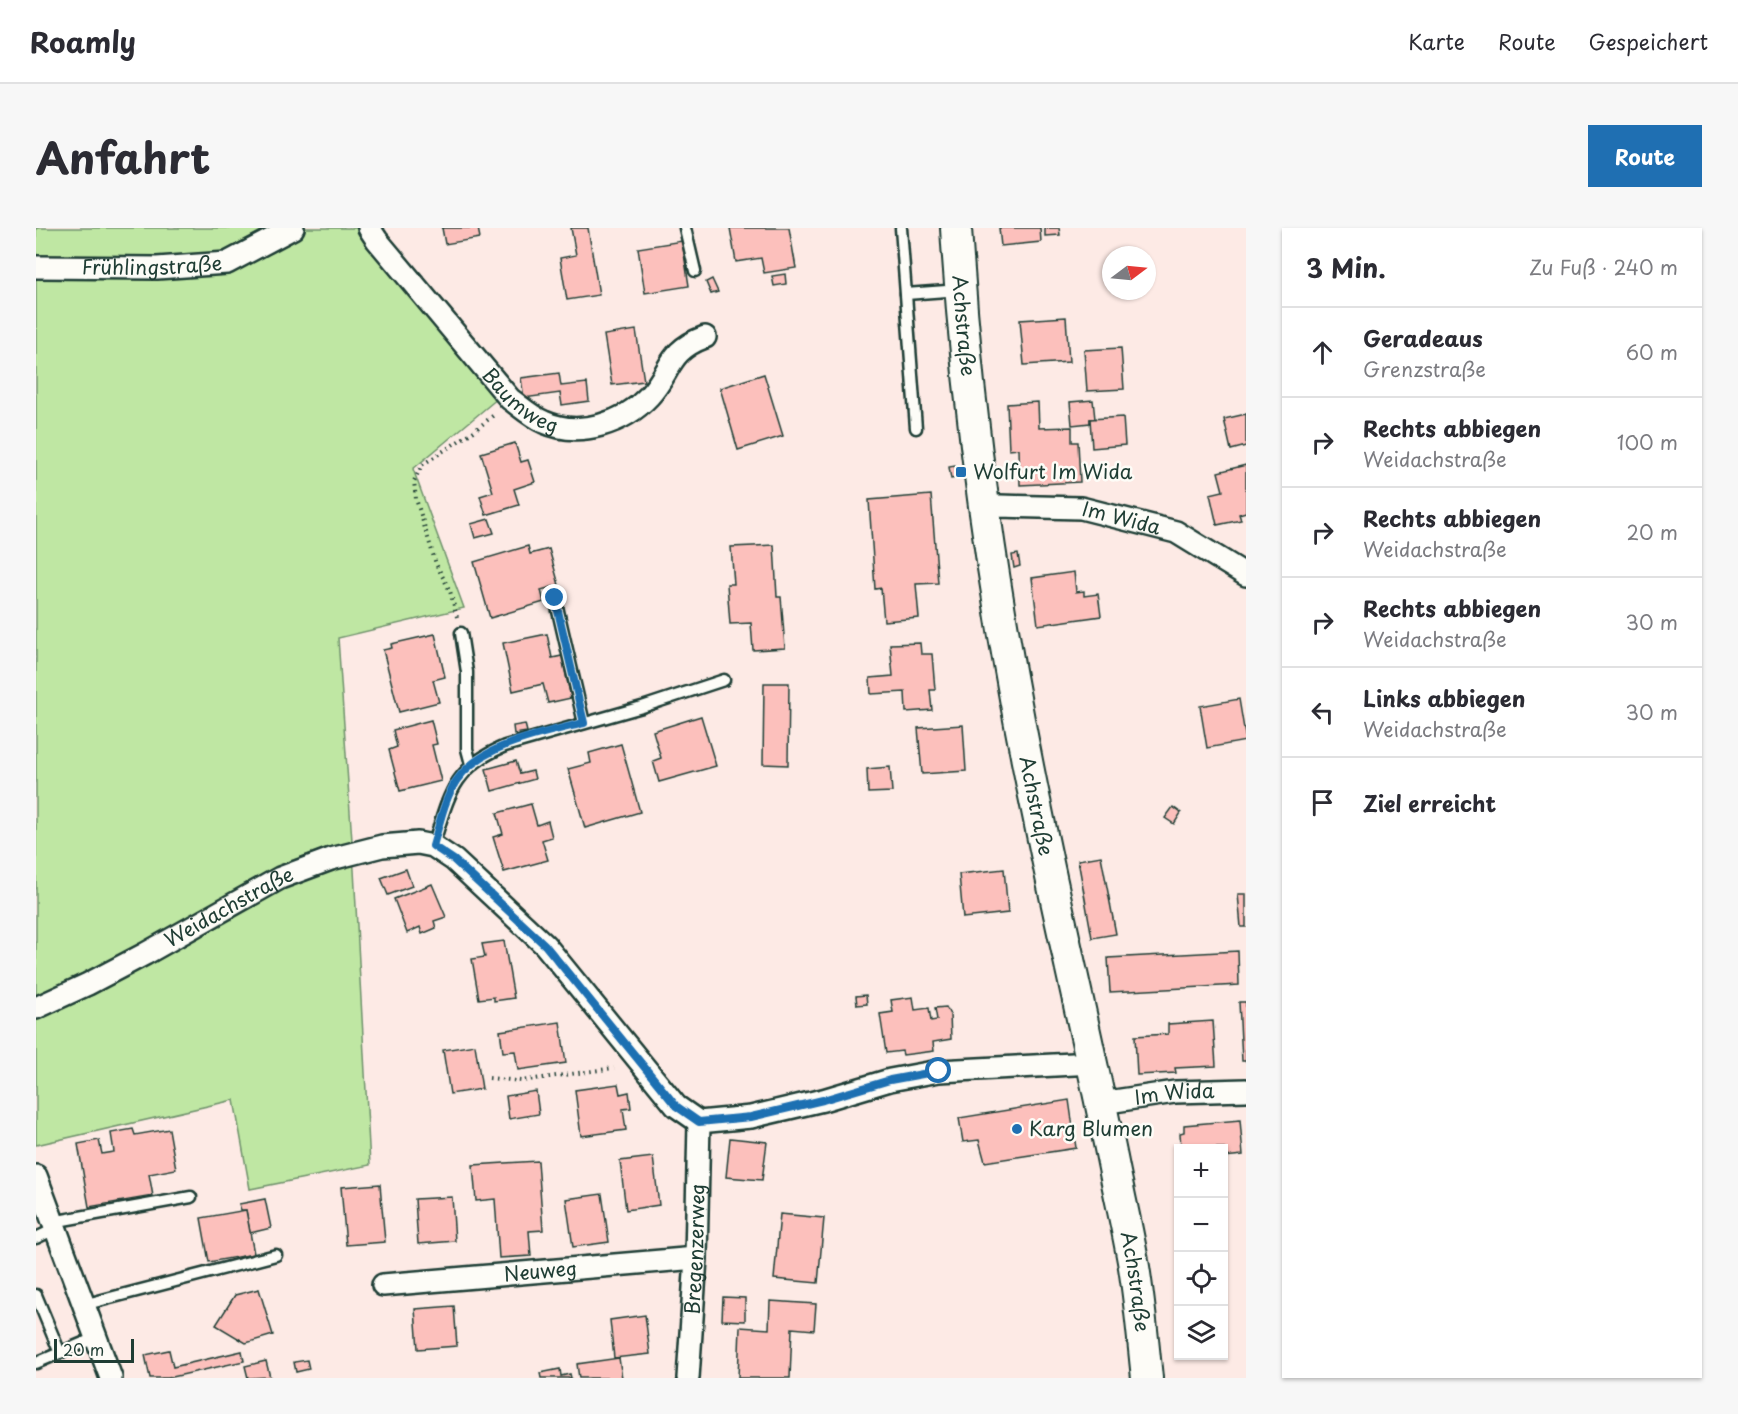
<!DOCTYPE html>
<html lang="de">
<meta charset="utf-8">
<style>
:root{--surface:#fff;--page:#f7f7f7;--text:#2b2b33;--muted:#7c7c81;--line:#e1e1e2;--accent:#1f6fb2}
body{margin:0;font-family:"Playpen Sans",sans-serif;background:var(--page);color:var(--text)}
.controls{position:absolute;right:18px;bottom:18px;display:grid;overflow:hidden;border-radius:0px;box-shadow:0 2px 4px #0004}
.controls button{width:54px;height:54px;display:grid;place-items:center;padding:0;border:0;border-bottom:2px solid var(--line);background:var(--surface);color:var(--text);font:30px sans-serif}
.compass{position:absolute;left:1066px;top:18px;width:54px;height:54px;border-radius:50%;background:var(--surface);box-shadow:0 2px 4px #0004;rotate:74deg}
.scale{position:absolute;left:18px;bottom:15px;width:80px;box-sizing:border-box;padding-left:6px;border:3px solid #1f3d34;border-top:0;font-size:16px;line-height:21px;white-space:nowrap;color:#1f3d34;-webkit-text-stroke:4px #fdfcf7;paint-order:stroke}
.stop{position:absolute;width:18px;height:18px;margin:-14px;border:4px solid #1f6fb2;border-radius:50%;background:#fff}
.stop.end{background:#1f6fb2;border-color:#fff;box-shadow:0 2px 6px #0008}
.list{margin:0;padding:0;list-style:none}
h2{display:flex;justify-content:space-between;align-items:center;height:78px;margin:0;padding:0 24px;font-size:26px}
h2 small{font-size:20px;font-weight:400;color:var(--muted)}
.list li{display:grid;grid-template-columns:39px 1fr auto;gap:18px;align-items:center;box-sizing:border-box;height:90px;padding:0 24px;border-top:2px solid var(--line)}
.list b{display:block;font-size:22px;white-space:nowrap}
.list p{margin:0;font-size:20px;white-space:nowrap;color:var(--muted)}
.list em{font-size:20px;font-style:normal;color:var(--muted)}
.icon{flex:none;width:33px;height:33px;fill:none;stroke:currentColor;stroke-width:2;stroke-linecap:round;stroke-linejoin:round}
.map{position:relative;flex:none;width:1210px;height:1150px;overflow:hidden;border-radius:0px}
header{display:flex;align-items:center;gap:36px;box-sizing:border-box;height:84px;padding:0 30px;background:var(--surface);border-bottom:2px solid var(--line)}
header strong{font-size:28px}
nav{display:flex;gap:33px;margin-inline-start:auto;font-size:21px}
.intro{display:flex;align-items:center;justify-content:space-between;box-sizing:border-box;height:144px;padding:0 36px}
h1{margin:0;font-size:42px}
.button{padding:15px 27px;border-radius:0px;background:var(--accent);color:#fff;font-size:21px;font-weight:700}
main{display:flex;gap:36px;padding:0 36px}
aside{flex:1;background:var(--surface);border-radius:0px;box-shadow:0 2px 4px #0004}
.map>svg:first-child{display:block}
.green{fill:#bfe7a3;stroke:#6f926c;stroke-width:1.5}
.building{fill:#fcc0bc;stroke:#1f3d34;stroke-width:1.5}
.lines{fill:none;stroke-linecap:round;stroke-linejoin:round}
.lane-casing{stroke:#1f3d34;stroke-width:15}
.street-casing{stroke:#1f3d34;stroke-width:26}
.secondary-casing{stroke:#1f3d34;stroke-width:34}
.path{stroke:#1f3d34;stroke-width:4;stroke-dasharray:1.5 4.5;stroke-linecap:butt}
.lane{stroke:#fdfcf7;stroke-width:10}
.street{stroke:#fdfcf7;stroke-width:21}
.secondary{stroke:#fdfcf7;stroke-width:30}
.route{stroke:#1f6fb2;stroke-width:8}
.poi-dot{fill:#1f6fb2;stroke:#fdfcf7;stroke-width:2}
.labels{text-anchor:middle;stroke-width:5;stroke-linejoin:round;paint-order:stroke}
.street-label{font-size:20px;fill:#1f3d34;stroke:#fdfcf7}
.poi-label{font-size:20px;fill:#1f3d34;stroke:#fdfcf7;text-anchor:start}
</style>
<header>
<strong>Roamly</strong>
<nav><a>Karte</a><a>Route</a><a>Gespeichert</a></nav>
</header>
<div class="intro"><h1>Anfahrt</h1><a class="button">Route</a></div>
<main>
<div class="map">
<svg width="1210" height="1150" viewBox="0 0 1210 1150">
<rect width="100%" height="100%" fill="#fdeae5"/>
<filter id="ink" filterUnits="userSpaceOnUse"><feTurbulence type="fractalNoise" baseFrequency=".0167" numOctaves="2"/><feDisplacementMap in="SourceGraphic" scale="12" xChannelSelector="R" yChannelSelector="G"/><feConvolveMatrix kernelMatrix="1 2 1 2 8 2 1 2 1" color-interpolation-filters="sRGB"/></filter>
<g filter="url(#ink)">
<!-- green -->
<path class="green" d="M 0,0 L 332,0 L 462,170 L 377,241 L 428,380 L 302,410 L 318,642 L 334,937 L 214,961 L 198,872 L 0,917 Z"/>
<!-- building -->
<g class="building">
<path d="M 406,0 L 442,0 L 444,10 L 409,16 Z"/>
<path d="M 535,0 L 552,0 L 563,67 L 531,72 L 524,30 L 540,27 Z"/>
<path d="M 694,0 L 753,0 L 760,40 L 728,45 L 725,30 L 700,34 Z"/>
<path d="M 963,0 L 1004,0 L 1005,14 L 965,18 Z"/>
<path d="M 1009,0 L 1023,0 L 1024,7 L 1009,8 Z"/>
<path d="M 646,13 L 653,58 L 609,65 L 602,20 Z"/>
<path d="M 749,46 L 750,56 L 738,58 L 736,48 Z"/>
<path d="M 676,51 L 682,64 L 675,66 L 670,54 Z"/>
<path d="M 1030,89 L 1033,134 L 988,137 L 984,92 Z"/>
<path d="M 600,102 L 608,153 L 576,157 L 568,107 Z"/>
<path d="M 1085,120 L 1088,161 L 1051,163 L 1048,122 Z"/>
<path d="M 523,145 L 525,158 L 551,155 L 553,173 L 526,177 L 524,165 L 488,170 L 485,150 Z"/>
<path d="M 728,146 L 747,208 L 702,222 L 684,160 Z"/>
<path d="M 1057,172 L 1059,191 L 1054,191 L 1054,195 L 1036,197 L 1034,174 Z"/>
<path d="M 1002,174 L 1003,200 L 1036,199 L 1036,214 L 1042,214 L 1044,254 L 984,257 L 983,221 L 973,222 L 971,176 Z"/>
<path d="M 1210,186 L 1210,218 L 1195,222 L 1188,191 Z"/>
<path d="M 1087,189 L 1089,217 L 1056,220 L 1054,191 Z"/>
<path d="M 479,215 L 485,234 L 492,232 L 499,254 L 478,261 L 483,277 L 450,287 L 444,268 L 457,264 L 445,225 Z"/>
<path d="M 1210,237 L 1210,284 L 1203,286 L 1205,292 L 1181,297 L 1174,266 L 1187,263 L 1182,244 Z"/>
<path d="M 919,238 L 921,250 L 915,251 L 913,239 Z"/>
<path d="M 895,267 L 902,355 L 880,356 L 883,390 L 848,393 L 845,360 L 839,361 L 833,272 Z"/>
<path d="M 453,291 L 458,305 L 439,310 L 435,296 Z"/>
<path d="M 738,317 L 741,369 L 745,369 L 749,420 L 717,422 L 715,395 L 694,396 L 691,356 L 698,356 L 695,319 Z"/>
<path d="M 492,318 L 494,326 L 513,321 L 523,357 L 505,362 L 508,374 L 454,390 L 438,334 Z"/>
<path d="M 982,326 L 984,338 L 978,340 L 976,327 Z"/>
<path d="M 1038,344 L 1040,364 L 1048,363 L 1048,368 L 1062,366 L 1065,388 L 1002,397 L 996,350 Z"/>
<path d="M 399,406 L 409,449 L 397,452 L 403,474 L 363,484 L 347,422 L 356,420 L 355,416 Z"/>
<path d="M 511,406 L 516,430 L 526,428 L 535,470 L 512,475 L 507,456 L 477,463 L 467,415 Z"/>
<path d="M 884,415 L 885,426 L 896,426 L 899,462 L 894,462 L 896,482 L 870,484 L 869,464 L 835,466 L 834,450 L 857,448 L 854,416 Z"/>
<path d="M 728,455 L 753,455 L 752,537 L 727,536 Z"/>
<path d="M 1203,471 L 1210,513 L 1171,520 L 1164,478 Z"/>
<path d="M 665,488 L 680,538 L 623,554 L 617,533 L 625,530 L 617,503 Z"/>
<path d="M 395,492 L 401,516 L 396,517 L 405,553 L 364,563 L 353,522 L 361,519 L 357,502 Z"/>
<path d="M 489,496 L 491,504 L 478,506 L 477,498 Z"/>
<path d="M 927,497 L 930,543 L 886,546 L 882,500 Z"/>
<path d="M 585,516 L 604,584 L 549,600 L 532,541 L 555,535 L 553,525 Z"/>
<path d="M 480,533 L 484,546 L 497,543 L 499,551 L 456,563 L 450,541 Z"/>
<path d="M 854,539 L 856,564 L 832,565 L 831,541 Z"/>
<path d="M 495,576 L 501,597 L 512,593 L 516,609 L 506,612 L 512,632 L 468,644 L 457,609 L 467,606 L 461,585 Z"/>
<path d="M 1137,579 L 1145,585 L 1138,596 L 1129,590 Z"/>
<path d="M 1065,628 L 1080,706 L 1056,710 L 1042,632 Z"/>
<path d="M 370,641 L 376,658 L 352,667 L 345,650 Z"/>
<path d="M 968,641 L 972,685 L 927,690 L 923,646 Z"/>
<path d="M 396,656 L 410,689 L 398,693 L 400,700 L 386,706 L 384,699 L 371,705 L 358,671 Z"/>
<path d="M 1202,666 L 1210,666 L 1210,699 L 1205,699 Z"/>
<path d="M 468,713 L 478,770 L 458,773 L 458,769 L 443,771 L 436,731 L 449,729 L 446,716 Z"/>
<path d="M 1202,723 L 1203,757 L 1074,764 L 1072,730 Z"/>
<path d="M 830,767 L 831,776 L 821,777 L 820,768 Z"/>
<path d="M 877,769 L 879,782 L 893,780 L 895,793 L 901,792 L 899,780 L 910,779 L 914,787 L 915,811 L 897,814 L 898,823 L 867,827 L 866,823 L 850,825 L 844,786 L 857,784 L 855,772 Z"/>
<path d="M 1203,774 L 1210,774 L 1210,833 L 1206,833 Z"/>
<path d="M 1177,793 L 1180,838 L 1139,840 L 1140,845 L 1101,847 L 1099,808 L 1132,806 L 1132,796 Z"/>
<path d="M 524,794 L 530,835 L 482,842 L 479,823 L 467,824 L 464,803 Z"/>
<path d="M 439,817 L 446,861 L 414,866 L 407,822 Z"/>
<path d="M 582,856 L 584,866 L 593,864 L 595,880 L 587,881 L 590,902 L 545,908 L 539,862 Z"/>
<path d="M 500,863 L 503,886 L 473,891 L 470,868 Z"/>
<path d="M 1033,872 L 1040,920 L 949,934 L 943,912 L 927,914 L 923,890 Z"/>
<path d="M 1204,892 L 1207,927 L 1188,929 L 1188,920 L 1145,920 L 1144,905 L 1148,904 L 1148,897 Z"/>
<path d="M 97,901 L 99,907 L 133,901 L 140,941 L 113,946 L 117,968 L 53,979 L 42,916 L 63,912 L 66,926 L 78,924 L 75,905 Z"/>
<path d="M 694,910 L 731,914 L 726,952 L 690,949 Z"/>
<path d="M 617,929 L 623,977 L 590,982 L 584,933 Z"/>
<path d="M 502,933 L 507,1002 L 493,1003 L 495,1028 L 463,1030 L 459,971 L 440,973 L 437,937 Z"/>
<path d="M 344,956 L 349,1014 L 310,1017 L 305,959 Z"/>
<path d="M 566,966 L 573,1014 L 537,1019 L 530,971 Z"/>
<path d="M 416,969 L 419,1013 L 382,1016 L 379,971 Z"/>
<path d="M 229,971 L 235,1000 L 214,1005 L 210,982 L 205,982 L 203,976 Z"/>
<path d="M 210,982 L 218,1026 L 173,1034 L 165,990 Z"/>
<path d="M 744,986 L 788,990 L 782,1055 L 738,1051 Z"/>
<path d="M 223,1061 L 237,1107 L 210,1115 L 180,1097 L 199,1067 Z"/>
<path d="M 687,1069 L 709,1070 L 709,1093 L 686,1092 Z"/>
<path d="M 734,1073 L 780,1076 L 778,1102 L 756,1100 L 754,1150 L 702,1150 L 704,1099 L 733,1101 Z"/>
<path d="M 418,1078 L 421,1118 L 382,1121 L 379,1081 Z"/>
<path d="M 609,1087 L 614,1126 L 578,1130 L 574,1092 Z"/>
<path d="M 133,1122 L 137,1139 L 206,1123 L 208,1133 L 132,1150 L 114,1150 L 109,1127 Z"/>
<path d="M 583,1130 L 586,1150 L 543,1150 L 541,1136 Z"/>
<path d="M 271,1132 L 273,1141 L 260,1144 L 258,1134 Z"/>
<path d="M 230,1133 L 234,1149 L 212,1150 L 209,1138 Z"/>
<path d="M 524,1141 L 525,1148 L 534,1146 L 535,1150 L 505,1150 L 504,1145 Z"/>
</g>
<g class="lines">
<!-- lane casing -->
<g class="lane-casing">
<g id="lane">
<path d="M 649,0 L 659,43"/>
<path d="M 865,0 L 880,200"/>
<path d="M 870,66 L 924,62"/>
<path d="M 519,370 L 548,495"/>
<path d="M 425,405 L 431,444 L 431,521 L 435,536"/>
<path d="M 397,618 C 413,568 416,540 469,518 L 606,479 L 688,452"/>
<path d="M 16,994 L 155,969"/>
<path d="M 0,1010 L 19,1001"/>
<path d="M 0,1067 L 24,1125"/>
<path d="M 47,1077 L 240,1027"/>
<path d="M 0,1135 L 59,1110"/>
</g>
</g>
<!-- street casing -->
<g class="street-casing">
<g id="street">
<path id="s1" d="M 333,0 L 341,12 L 474,171 C 485,179 496,189 508,194 C 544,210 588,195 613,168 C 636,143 631,123 669,109"/>
<path id="s2" d="M 0,39 L 121,40 L 191,35 L 257,0"/>
<path id="s3" d="M 949,281 L 963,278 L 1045,280 L 1140,304 L 1210,347"/>
<path id="s4" d="M 0,780 L 52,756 L 109,726 L 244,650 L 295,631 L 346,618 L 382,615 L 397,618 L 418,632 L 509,717 L 640,878 L 663,894"/>
<path id="s5" d="M 1065,875 L 1139,864 L 1210,862"/>
<path d="M 663,894 L 715,889 L 787,872 L 854,852 L 903,843 L 1057,835"/>
<path d="M 0,948 L 75,1150"/>
<path id="s6" d="M 347,1057 L 660,1030"/>
<path id="s7" d="M 652,1150 L 660,1030 L 663,894"/>
</g>
</g>
<!-- secondary casing -->
<g class="secondary-casing">
<g id="secondary">
<path id="s8" d="M 920,0 C 932,199 962,397 1003,592 C 1026,705 1053,817 1076,930 C 1083,966 1092,1003 1098,1039 C 1104,1076 1107,1113 1111,1150"/>
</g>
</g>
<!-- path -->
<g class="path">
<path d="M 421,389 L 414,363 L 400,336 L 380,271 L 378,253 L 386,237 L 438,203 L 459,186"/>
<path d="M 453,850 L 485,853 L 578,840"/>
</g>
<!-- lane -->
<use href="#lane" class="lane"/>
<!-- street -->
<use href="#street" class="street"/>
<!-- secondary -->
<use href="#secondary" class="secondary"/>
</g>
</g>
<g class="lines" filter="url(#ink)">
<!-- route -->
<path class="route" d="M 519,370 L 548,495 C 507,505 445,516 420,553 C 408,572 403,598 397,618 L 418,632 L 509,717 L 640,878 L 663,894 L 715,889 L 787,872 L 854,852 L 903,843"/>
</g>
<!-- markers -->
<g class="poi-dot">
<rect x="919" y="238" width="12" height="12" rx="3"/>
<circle cx="981" cy="901" r="6"/>
</g>
<g class="labels">
<!-- street labels -->
<g class="street-label">
<text dy="7" stroke="none"><textPath href="#s2" startOffset="116">Frühlingstraße</textPath></text>
<text dy="7" stroke="none"><textPath href="#s8" startOffset="98">Achstraße</textPath></text>
<text dy="7" stroke="none"><textPath href="#s1" startOffset="231">Baumweg</textPath></text>
<text dy="7" stroke="none"><textPath href="#s3" startOffset="138">Im Wida</textPath></text>
<text dy="7" stroke="none"><textPath href="#s8" startOffset="584">Achstraße</textPath></text>
<text dy="7" stroke="none"><textPath href="#s4" startOffset="218">Weidachstraße</textPath></text>
<text dy="7" stroke="none"><textPath href="#s5" startOffset="74">Im Wida</textPath></text>
<text dy="7" stroke="none"><textPath href="#s7" startOffset="129">Bregenzerweg</textPath></text>
<text dy="7" stroke="none"><textPath href="#s6" startOffset="158">Neuweg</textPath></text>
<text dy="7" stroke="none"><textPath href="#s8" startOffset="1070">Achstraße</textPath></text>
</g>
<!-- poi labels -->
<g class="poi-label">
<text x="937" y="251">Wolfurt Im Wida</text>
<text x="993" y="908">Karg Blumen</text>
</g>
</g>
</svg>
<div class="controls">
<button>+</button>
<button>−</button>
<button><svg class="icon" aria-label="locate" viewBox="0 0 24 24"><circle cx="12" cy="12" r="6"/><path d="M12 2v4M12 18v4M2 12h4M18 12h4"/></svg></button>
<button><svg class="icon" aria-label="layers" viewBox="0 0 24 24"><path d="M12 4l9 5-9 5-9-5zM3 14l9 5 9-5"/></svg></button>
</div>
<svg class="compass" viewBox="-18 -18 36 36"><path d="M0-13l5 13h-10z" fill="#e53935"/><path d="M0 13l5-13h-10z" fill="#7c7c81"/></svg>
<div class="scale">20 m</div>
<div class="stop" style="left:903px;top:843px"></div>
<div class="stop end" style="left:519px;top:370px"></div>
</div>
<aside>
<h2>3 Min.<small>Zu Fuß · 240 m</small></h2>
<ul class="list">
<li><svg class="icon" aria-label="ahead" viewBox="0 0 24 24"><path d="M12 20V5M6 11l6-6 6 6"/></svg><div><b>Geradeaus</b><p>Grenzstraße</p></div><em>60 m</em></li>
<li><svg class="icon" aria-label="right" viewBox="0 0 24 24"><path d="M7 20v-9h11M14 6l5 5-5 5"/></svg><div><b>Rechts abbiegen</b><p>Weidachstraße</p></div><em>100 m</em></li>
<li><svg class="icon" aria-label="right" viewBox="0 0 24 24"><path d="M7 20v-9h11M14 6l5 5-5 5"/></svg><div><b>Rechts abbiegen</b><p>Weidachstraße</p></div><em>20 m</em></li>
<li><svg class="icon" aria-label="right" viewBox="0 0 24 24"><path d="M7 20v-9h11M14 6l5 5-5 5"/></svg><div><b>Rechts abbiegen</b><p>Weidachstraße</p></div><em>30 m</em></li>
<li><svg class="icon" aria-label="left" viewBox="0 0 24 24"><path d="M17 20v-9H6M10 6l-5 5 5 5"/></svg><div><b>Links abbiegen</b><p>Weidachstraße</p></div><em>30 m</em></li>
<li><svg class="icon" aria-label="arrive" viewBox="0 0 24 24"><path d="M6 21V4h12l-3 4 3 4H6"/></svg><div><b>Ziel erreicht</b></div></li>
</ul>
</aside>
</main>
